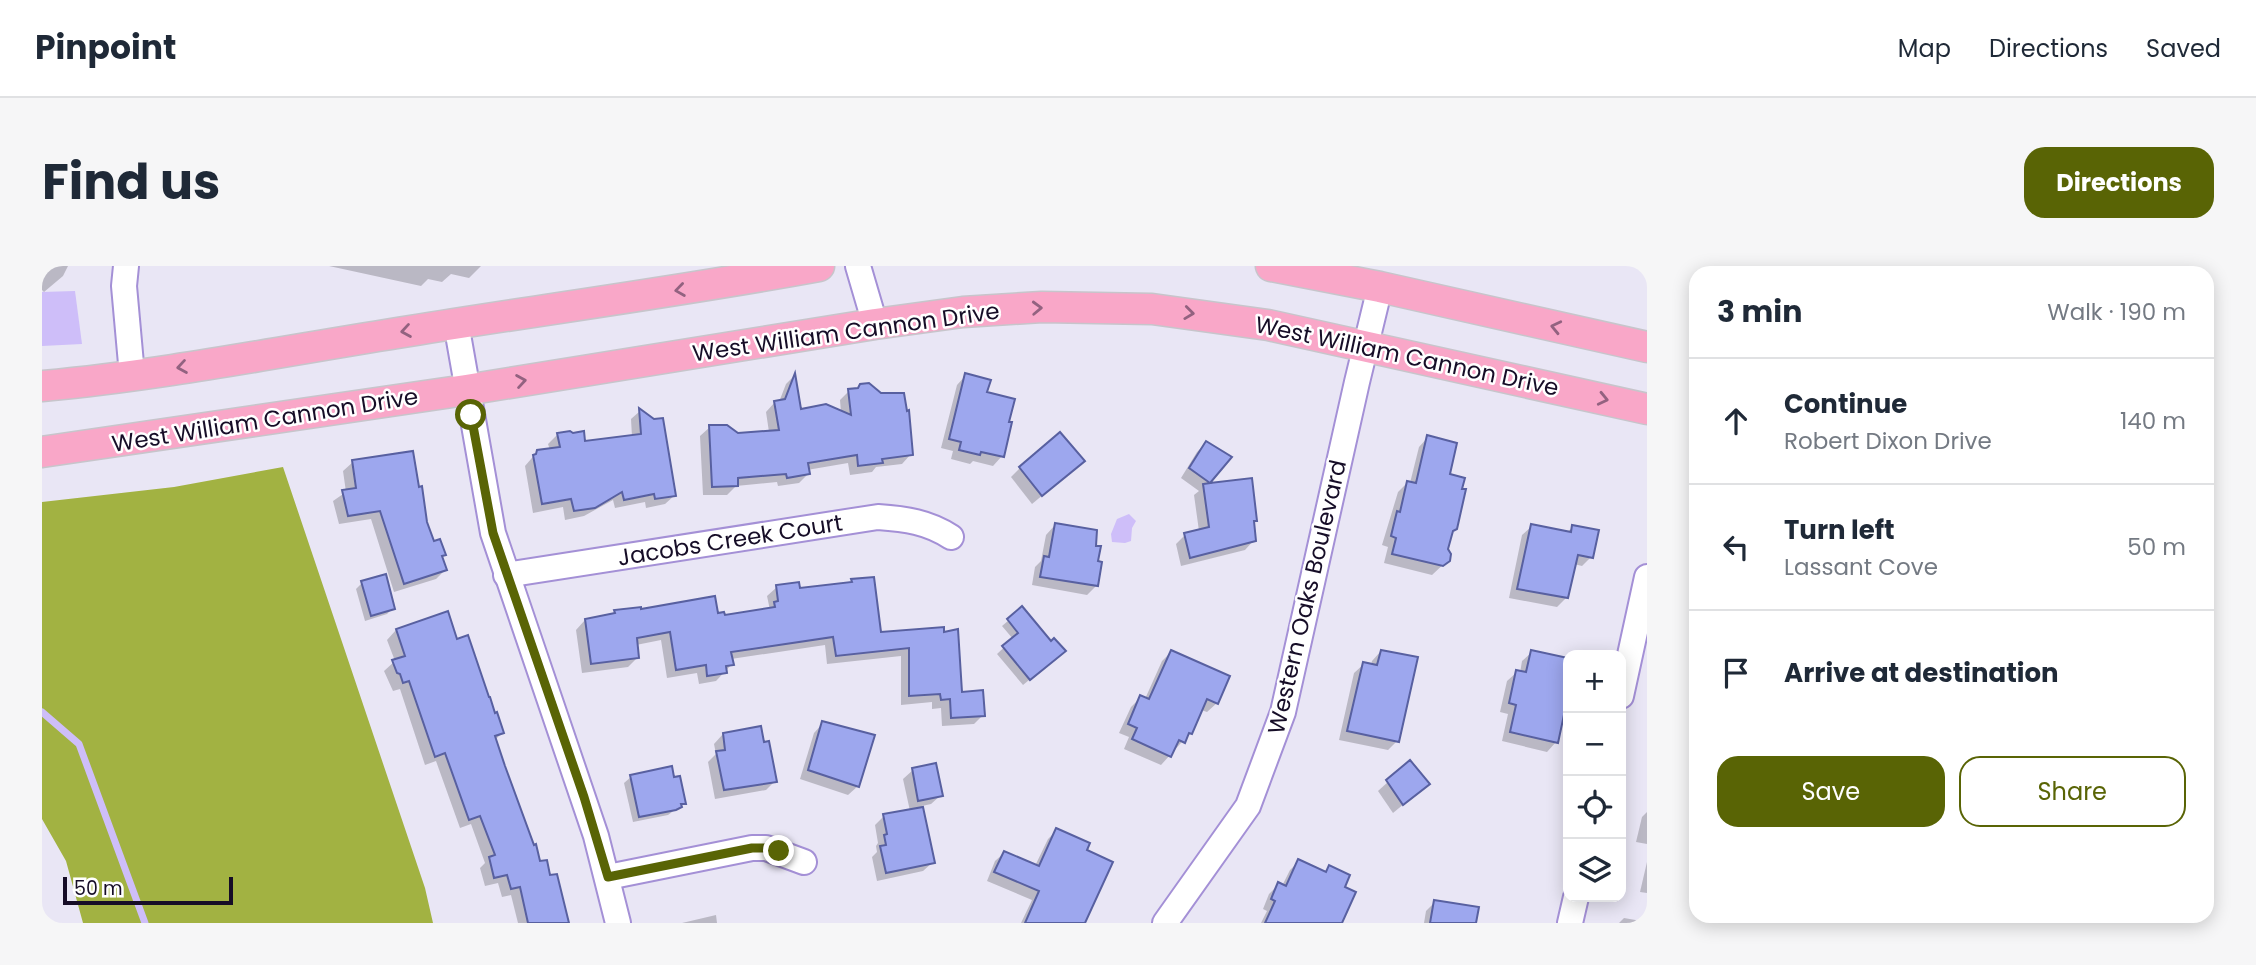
<!DOCTYPE html>
<meta charset="utf-8">
<style>
:root{--surface:#fff;--page:#f6f6f7;--text:#1f2937;--muted:#747a83;--line:#e0e1e3;--accent:#596405}
body{margin:0;font-family:Poppins,sans-serif;background:var(--page);color:var(--text)}
.controls{position:absolute;right:21px;bottom:21px;display:grid;overflow:hidden;border-radius:14px;box-shadow:0 4px 18px #0003}
.controls button{width:63px;height:63px;display:grid;place-items:center;padding:0;border:0;border-bottom:2px solid var(--line);background:var(--surface);color:var(--text);font:35px sans-serif}
.scale{position:absolute;left:21px;bottom:18px;width:170px;box-sizing:border-box;padding-left:7px;border:4px solid #160d27;border-top:0;font-size:19px;line-height:24px;white-space:nowrap;color:#160d27;-webkit-text-stroke:5px #fff;paint-order:stroke}
.stop{position:absolute;width:21px;height:21px;margin:-16px;border:5px solid #596405;border-radius:50%;background:#fff}
.stop.end{background:#596405;border-color:#fff;box-shadow:0 2px 7px #0008}
.list{margin:0;padding:0;list-style:none}
h2{display:flex;justify-content:space-between;align-items:center;height:91px;margin:0;padding:0 28px;font-size:30px}
h2 small{font-size:23px;font-weight:400;color:var(--muted)}
.list li{display:grid;grid-template-columns:46px 1fr auto;gap:21px;align-items:center;box-sizing:border-box;height:126px;padding:0 28px;border-top:2px solid var(--line)}
.list b{display:block;font-size:26px;white-space:nowrap}
.list p{margin:0;font-size:23px;white-space:nowrap;color:var(--muted)}
.list em{font-size:23px;font-style:normal;color:var(--muted)}
.actions{display:flex;gap:14px;padding:21px 28px}
.actions a{flex:1;padding:16px 0;border:2px solid var(--accent);border-radius:21px;text-align:center;font-size:24px;color:var(--accent)}
.actions .main{background:var(--accent);color:#fff}
.icon{flex:none;width:38px;height:38px;fill:none;stroke:currentColor;stroke-width:2;stroke-linecap:round;stroke-linejoin:round}
.map{position:relative;flex:none;width:1605px;height:657px;overflow:hidden;border-radius:21px}
header{display:flex;align-items:center;gap:42px;box-sizing:border-box;height:98px;padding:0 35px;background:var(--surface);border-bottom:2px solid var(--line)}
header strong{font-size:33px}
nav{display:flex;gap:38px;margin-inline-start:auto;font-size:24px}
.intro{display:flex;align-items:center;justify-content:space-between;box-sizing:border-box;height:168px;padding:0 42px}
h1{margin:0;font-size:49px}
.button{padding:18px 32px;border-radius:21px;background:var(--accent);color:#fff;font-size:24px;font-weight:700}
main{display:flex;gap:42px;padding:0 42px}
aside{flex:1;background:var(--surface);border-radius:21px;box-shadow:0 4px 18px #0003}
.map>svg:first-child{display:block}
.forest{fill:#a2b242}
.water{fill:#cebef9}
.shadow{fill:#0003}
.lines{fill:none;stroke-linecap:round;stroke-linejoin:round}
.stream{stroke:#cebef9;stroke-width:7}
.building{fill:#9da7ee;stroke:#5860a0;stroke-width:2}
.minor-casing{stroke:#a490d6;stroke-width:28}
.major-casing{stroke:#c7c5cb;stroke-width:33}
.minor{stroke:#fff;stroke-width:24}
.major{stroke:#f9a7c8;stroke-width:30}
.oneway{stroke:#936280}
.route{stroke:#596405;stroke-width:9}
.labels{text-anchor:middle;stroke-width:5;stroke-linejoin:round;paint-order:stroke}
.street-label{font-size:23px;fill:#160d27;stroke:#fff}
</style>
<header>
<strong>Pinpoint</strong>
<nav><a>Map</a><a>Directions</a><a>Saved</a></nav>
</header>
<div class="intro"><h1>Find us</h1><a class="button">Directions</a></div>
<main>
<div class="map">
<svg width="1605" height="657" viewBox="0 0 1605 657">
<rect width="100%" height="100%" fill="#e9e6f5"/>
<!-- forest -->
<path class="forest" d="M 241,201 L 383,622 L 391,657 L 41,657 L 24,595 L 0,553 L 0,236 L 132,221 Z"/>
<!-- water -->
<g class="water">
<path d="M 33,25 L 40,78 L 0,80 L 0,26 Z"/>
<path d="M 1087,248 L 1094,255 L 1090,262 L 1089,275 L 1083,277 L 1070,276 L 1069,268 L 1075,253 Z"/>
</g>
<!-- shadow -->
<g class="shadow">
<path d="M 0,0 L 26,0 L 21,10 L 2,26 L 0,24 Z"/>
<path d="M 287,0 L 439,0 L 427,12 L 409,8 L 400,16 L 386,13 L 379,20 Z"/>
<path d="M 924,109 L 943,128 L 960,190 L 951,200 L 931,195 L 928,198 L 909,193 L 911,185 L 899,182 L 915,119 Z"/>
<path d="M 752,110 L 758,145 L 799,146 L 798,134 L 807,125 L 869,188 L 860,198 L 834,201 L 830,206 L 808,209 L 806,197 L 765,204 L 766,208 L 757,217 L 736,220 L 735,216 L 694,220 L 685,229 L 661,229 L 658,170 L 668,161 L 696,169 L 727,166 L 724,146 L 733,136 L 737,136 L 744,118 Z"/>
<path d="M 598,145 L 633,229 L 623,238 L 604,242 L 603,236 L 573,242 L 571,234 L 542,250 L 523,254 L 521,241 L 491,247 L 483,200 L 495,186 L 508,184 L 506,178 L 516,168 L 542,177 L 590,171 L 589,153 Z"/>
<path d="M 1386,171 L 1406,210 L 1414,262 L 1409,267 L 1405,283 L 1406,294 L 1390,309 L 1342,297 L 1346,281 L 1340,279 L 1356,226 L 1365,217 L 1368,217 L 1377,181 Z"/>
<path d="M 1164,177 L 1188,192 L 1164,220 L 1213,254 L 1210,257 L 1212,274 L 1203,284 L 1139,300 L 1134,278 L 1143,269 L 1157,265 L 1152,229 L 1157,225 L 1139,212 L 1155,186 Z"/>
<path d="M 311,196 L 375,223 L 390,277 L 402,288 L 399,291 L 403,304 L 394,313 L 352,326 L 329,253 L 297,258 L 291,235 L 304,226 L 301,205 Z"/>
<path d="M 978,202 L 1031,204 L 990,238 L 969,211 Z"/>
<path d="M 1013,259 L 1054,320 L 1045,329 L 990,319 L 993,301 L 999,295 L 1004,269 Z"/>
<path d="M 1490,260 L 1524,267 L 1531,261 L 1549,291 L 1540,300 L 1532,298 L 1524,332 L 1515,341 L 1467,332 L 1480,269 Z"/>
<path d="M 810,315 L 837,368 L 900,363 L 919,427 L 941,449 L 932,458 L 900,460 L 899,442 L 890,443 L 890,436 L 859,439 L 859,390 L 785,398 L 783,379 L 689,393 L 690,398 L 674,415 L 657,418 L 655,407 L 625,412 L 619,374 L 594,379 L 596,391 L 586,401 L 540,407 L 534,364 L 543,354 L 570,349 L 573,346 L 598,345 L 682,351 L 728,344 L 725,330 L 735,321 L 756,324 L 807,318 Z"/>
<path d="M 320,317 L 351,342 L 345,348 L 323,355 L 314,323 Z"/>
<path d="M 980,343 L 1015,391 L 981,419 L 955,388 L 971,373 L 960,360 Z"/>
<path d="M 354,364 L 414,375 L 460,467 L 453,474 L 497,597 L 507,611 L 525,657 L 476,657 L 469,629 L 460,631 L 456,617 L 443,620 L 438,602 L 443,597 L 429,558 L 418,562 L 394,495 L 383,499 L 358,423 L 351,425 L 342,405 L 353,395 L 345,374 Z"/>
<path d="M 1339,385 L 1355,475 L 1346,484 L 1297,474 L 1312,407 L 1322,398 L 1329,399 L 1330,395 Z"/>
<path d="M 1129,386 L 1175,437 L 1165,446 L 1159,444 L 1148,467 L 1119,499 L 1082,483 L 1087,471 L 1077,467 L 1089,441 L 1099,431 L 1103,433 L 1120,395 Z"/>
<path d="M 1490,386 L 1526,394 L 1526,422 L 1514,476 L 1505,486 L 1460,475 L 1466,448 L 1458,446 L 1465,415 L 1475,406 L 1478,407 L 1480,395 Z"/>
<path d="M 781,457 L 816,520 L 806,529 L 758,513 L 772,467 Z"/>
<path d="M 681,468 L 733,515 L 724,524 L 673,533 L 666,496 L 674,488 L 672,478 Z"/>
<path d="M 1368,496 L 1386,518 L 1351,547 L 1336,525 Z"/>
<path d="M 871,504 L 899,529 L 889,538 L 880,540 L 891,596 L 881,605 L 835,615 L 830,591 L 835,586 L 834,580 L 836,577 L 833,559 L 842,550 L 868,545 L 861,513 Z"/>
<path d="M 589,511 L 631,513 L 642,537 L 626,549 L 591,556 L 582,517 Z"/>
<path d="M 1605,546 L 1605,578 L 1594,576 L 1600,551 Z"/>
<path d="M 1015,564 L 1042,585 L 1041,657 L 979,657 L 990,634 L 945,615 L 953,595 L 962,587 L 993,600 L 1006,573 Z"/>
<path d="M 1257,595 L 1282,607 L 1287,601 L 1301,622 L 1298,657 L 1219,657 L 1225,645 L 1221,643 L 1227,628 L 1237,618 L 1240,620 L 1248,604 Z"/>
<path d="M 1605,596 L 1605,627 L 1598,626 Z"/>
<path d="M 1393,636 L 1432,657 L 1382,657 L 1384,645 Z"/>
<path d="M 674,649 L 675,657 L 640,657 Z"/>
<path d="M 1582,652 L 1605,656 L 1605,657 L 1577,657 Z"/>
</g>
<g class="lines">
<!-- stream -->
<path class="stream" d="M 0,446 L 37,478 L 103,657"/>
</g>
<!-- building -->
<g class="building">
<path d="M 753,107 L 759,143 L 784,138 L 809,149 L 806,123 L 816,122 L 818,118 L 827,117 L 839,127 L 862,127 L 865,145 L 867,144 L 871,189 L 840,193 L 841,197 L 816,200 L 815,189 L 766,197 L 768,208 L 745,212 L 744,208 L 696,212 L 696,220 L 670,221 L 667,159 L 685,159 L 696,167 L 737,164 L 732,135 L 743,133 Z"/>
<path d="M 923,107 L 949,114 L 945,126 L 973,133 L 967,156 L 970,156 L 962,191 L 939,186 L 938,189 L 917,184 L 919,176 L 907,173 Z"/>
<path d="M 597,142 L 612,153 L 621,152 L 634,230 L 613,233 L 612,228 L 582,234 L 580,226 L 553,242 L 532,245 L 529,233 L 500,238 L 491,189 L 494,188 L 495,184 L 518,181 L 515,167 L 528,165 L 531,167 L 542,165 L 543,175 L 599,168 Z"/>
<path d="M 1018,166 L 1043,195 L 1000,230 L 977,201 Z"/>
<path d="M 1385,169 L 1415,177 L 1408,208 L 1423,212 L 1420,223 L 1424,223 L 1415,263 L 1411,265 L 1406,283 L 1409,288 L 1408,295 L 1401,300 L 1350,288 L 1354,272 L 1349,270 L 1355,245 L 1358,246 L 1365,215 L 1374,217 Z"/>
<path d="M 1164,175 L 1190,191 L 1168,217 L 1210,212 L 1215,255 L 1212,255 L 1214,275 L 1148,292 L 1142,267 L 1167,261 L 1161,218 L 1168,217 L 1147,202 Z"/>
<path d="M 371,185 L 377,221 L 380,220 L 385,256 L 392,275 L 398,273 L 404,289 L 400,290 L 405,304 L 362,318 L 338,245 L 306,250 L 300,224 L 314,222 L 310,194 Z"/>
<path d="M 1013,257 L 1055,264 L 1054,280 L 1059,280 L 1056,295 L 1060,296 L 1056,320 L 998,311 L 1002,290 L 1007,291 Z"/>
<path d="M 1489,258 L 1529,266 L 1530,259 L 1557,264 L 1551,292 L 1536,289 L 1526,332 L 1475,323 Z"/>
<path d="M 344,308 L 353,343 L 329,350 L 319,315 Z"/>
<path d="M 832,311 L 839,366 L 902,361 L 902,366 L 916,363 L 920,426 L 941,424 L 943,450 L 909,452 L 908,433 L 899,434 L 898,428 L 867,430 L 867,382 L 794,390 L 791,371 L 689,386 L 692,399 L 684,400 L 685,407 L 665,410 L 664,399 L 634,404 L 628,366 L 595,372 L 597,392 L 549,398 L 543,353 L 573,347 L 572,344 L 599,341 L 599,343 L 673,330 L 676,347 L 682,346 L 683,349 L 733,341 L 732,336 L 736,335 L 734,319 L 757,316 L 758,322 L 810,316 L 809,313 Z"/>
<path d="M 980,340 L 1009,375 L 1012,372 L 1024,385 L 988,414 L 960,380 L 976,367 L 965,353 Z"/>
<path d="M 406,345 L 415,373 L 426,369 L 447,431 L 448,431 L 453,447 L 455,446 L 462,467 L 453,470 L 463,500 L 492,579 L 494,578 L 498,595 L 505,594 L 508,609 L 515,608 L 527,657 L 486,657 L 478,621 L 469,623 L 465,609 L 452,612 L 447,591 L 453,589 L 438,550 L 427,554 L 403,487 L 393,491 L 367,415 L 361,417 L 358,408 L 355,407 L 350,394 L 363,390 L 354,363 Z"/>
<path d="M 1129,384 L 1188,410 L 1176,438 L 1165,433 L 1150,468 L 1147,467 L 1143,477 L 1137,474 L 1129,491 L 1090,473 L 1095,462 L 1086,458 L 1098,429 L 1107,433 Z"/>
<path d="M 1339,384 L 1376,391 L 1357,476 L 1305,465 L 1321,396 L 1335,399 Z"/>
<path d="M 1489,384 L 1526,392 L 1526,430 L 1516,477 L 1468,466 L 1474,439 L 1467,437 L 1474,404 L 1484,406 Z"/>
<path d="M 780,455 L 833,469 L 817,521 L 766,504 Z"/>
<path d="M 719,460 L 722,476 L 727,475 L 735,516 L 682,524 L 674,485 L 683,484 L 681,467 Z"/>
<path d="M 1368,494 L 1388,518 L 1361,539 L 1344,514 Z"/>
<path d="M 894,497 L 901,530 L 876,535 L 870,502 Z"/>
<path d="M 630,500 L 632,511 L 638,510 L 644,538 L 639,538 L 640,541 L 634,544 L 597,551 L 588,509 Z"/>
<path d="M 881,541 L 893,597 L 844,607 L 838,580 L 844,579 L 842,569 L 845,568 L 841,548 Z"/>
<path d="M 1014,562 L 1048,577 L 1045,584 L 1071,596 L 1043,657 L 983,657 L 997,625 L 952,606 L 962,585 L 997,600 Z"/>
<path d="M 1256,593 L 1284,606 L 1287,599 L 1308,609 L 1303,621 L 1314,626 L 1300,657 L 1223,657 L 1233,635 L 1229,633 L 1236,616 L 1244,620 Z"/>
<path d="M 1392,634 L 1437,641 L 1434,657 L 1388,657 Z"/>
</g>
<g class="lines">
<!-- minor casing -->
<g class="minor-casing">
<g id="minor">
<path d="M 84,0 L 82,20 L 90,109"/>
<path d="M 816,0 L 833,58"/>
<path d="M 414,57 L 451,267 L 554,570 L 576,657"/>
<path d="M 464,309 L 836,251 C 864,253 886,256 909,271"/>
<path d="M 1579,430 L 1605,311"/>
<path d="M 566,611 L 710,582 L 724,582 L 762,596"/>
<path d="M 1123,657 L 1206,540 L 1241,446 L 1315,116 L 1338,21"/>
<path d="M 1528,657 L 1534,631"/>
</g>
</g>
<!-- major casing -->
<g class="major-casing">
<g id="major">
<path d="M 1229,0 L 1338,21 L 1605,81"/>
<path d="M 0,120 C 123,109 246,84 368,65 C 504,43 641,25 777,0"/>
<path d="M 0,186 L 424,124 L 833,58 L 921,46 L 1000,41 L 1110,43 L 1226,59 L 1605,143"/>
</g>
</g>
<!-- minor -->
<use href="#minor" class="minor"/>
<!-- major -->
<use href="#major" class="major"/>
</g>
<!-- one-way arrows -->
<defs><path id="oneway-chevron" d="M-2-3.5L2.5 0L-2 3.5" fill="none" stroke-width="1.6" stroke-linecap="round" stroke-linejoin="round" transform="scale(1.75)"/></defs>
<g class="oneway">
<use href="#oneway-chevron" transform="translate(638 24) rotate(172)"/>
<use href="#oneway-chevron" transform="translate(995 42) rotate(-2)"/>
<use href="#oneway-chevron" transform="translate(1147 47) rotate(7)"/>
<use href="#oneway-chevron" transform="translate(1514 61) rotate(-167)"/>
<use href="#oneway-chevron" transform="translate(364 65) rotate(171)"/>
<use href="#oneway-chevron" transform="translate(140 101) rotate(171)"/>
<use href="#oneway-chevron" transform="translate(479 115) rotate(-9)"/>
<use href="#oneway-chevron" transform="translate(1561 133) rotate(13)"/>
</g>
<g class="lines">
<!-- route -->
<path class="route" d="M 429,149 L 451,267 L 542,531 L 566,611 L 710,582 L 724,582 L 737,585"/>
</g>
<g class="labels">
<!-- street labels -->
<g class="street-label">
<text transform="translate(804 66) rotate(-8)" y="8">West William Cannon Drive</text>
<text transform="translate(1365 90) rotate(12)" y="8">West William Cannon Drive</text>
<text transform="translate(223 154) rotate(-9)" y="8">West William Cannon Drive</text>
<text transform="translate(688 274) rotate(-9)" y="8">Jacobs Creek Court</text>
<text transform="translate(1265 331) rotate(-77)" y="8">Western Oaks Boulevard</text>
</g>
</g>
</svg>
<div class="controls">
<button>+</button>
<button>−</button>
<button><svg class="icon" aria-label="locate" viewBox="0 0 24 24"><circle cx="12" cy="12" r="6"/><path d="M12 2v4M12 18v4M2 12h4M18 12h4"/></svg></button>
<button><svg class="icon" aria-label="layers" viewBox="0 0 24 24"><path d="M12 4l9 5-9 5-9-5zM3 14l9 5 9-5"/></svg></button>
</div>
<div class="scale">50 m</div>
<div class="stop" style="left:429px;top:149px"></div>
<div class="stop end" style="left:737px;top:585px"></div>
</div>
<aside>
<h2>3 min<small>Walk · 190 m</small></h2>
<ul class="list">
<li><svg class="icon" aria-label="ahead" viewBox="0 0 24 24"><path d="M12 20V5M6 11l6-6 6 6"/></svg><div><b>Continue</b><p>Robert Dixon Drive</p></div><em>140 m</em></li>
<li><svg class="icon" aria-label="left" viewBox="0 0 24 24"><path d="M17 20v-9H6M10 6l-5 5 5 5"/></svg><div><b>Turn left</b><p>Lassant Cove</p></div><em>50 m</em></li>
<li><svg class="icon" aria-label="arrive" viewBox="0 0 24 24"><path d="M6 21V4h12l-3 4 3 4H6"/></svg><div><b>Arrive at destination</b></div></li>
</ul>
<div class="actions"><a class="main">Save</a><a>Share</a></div>
</aside>
</main>
